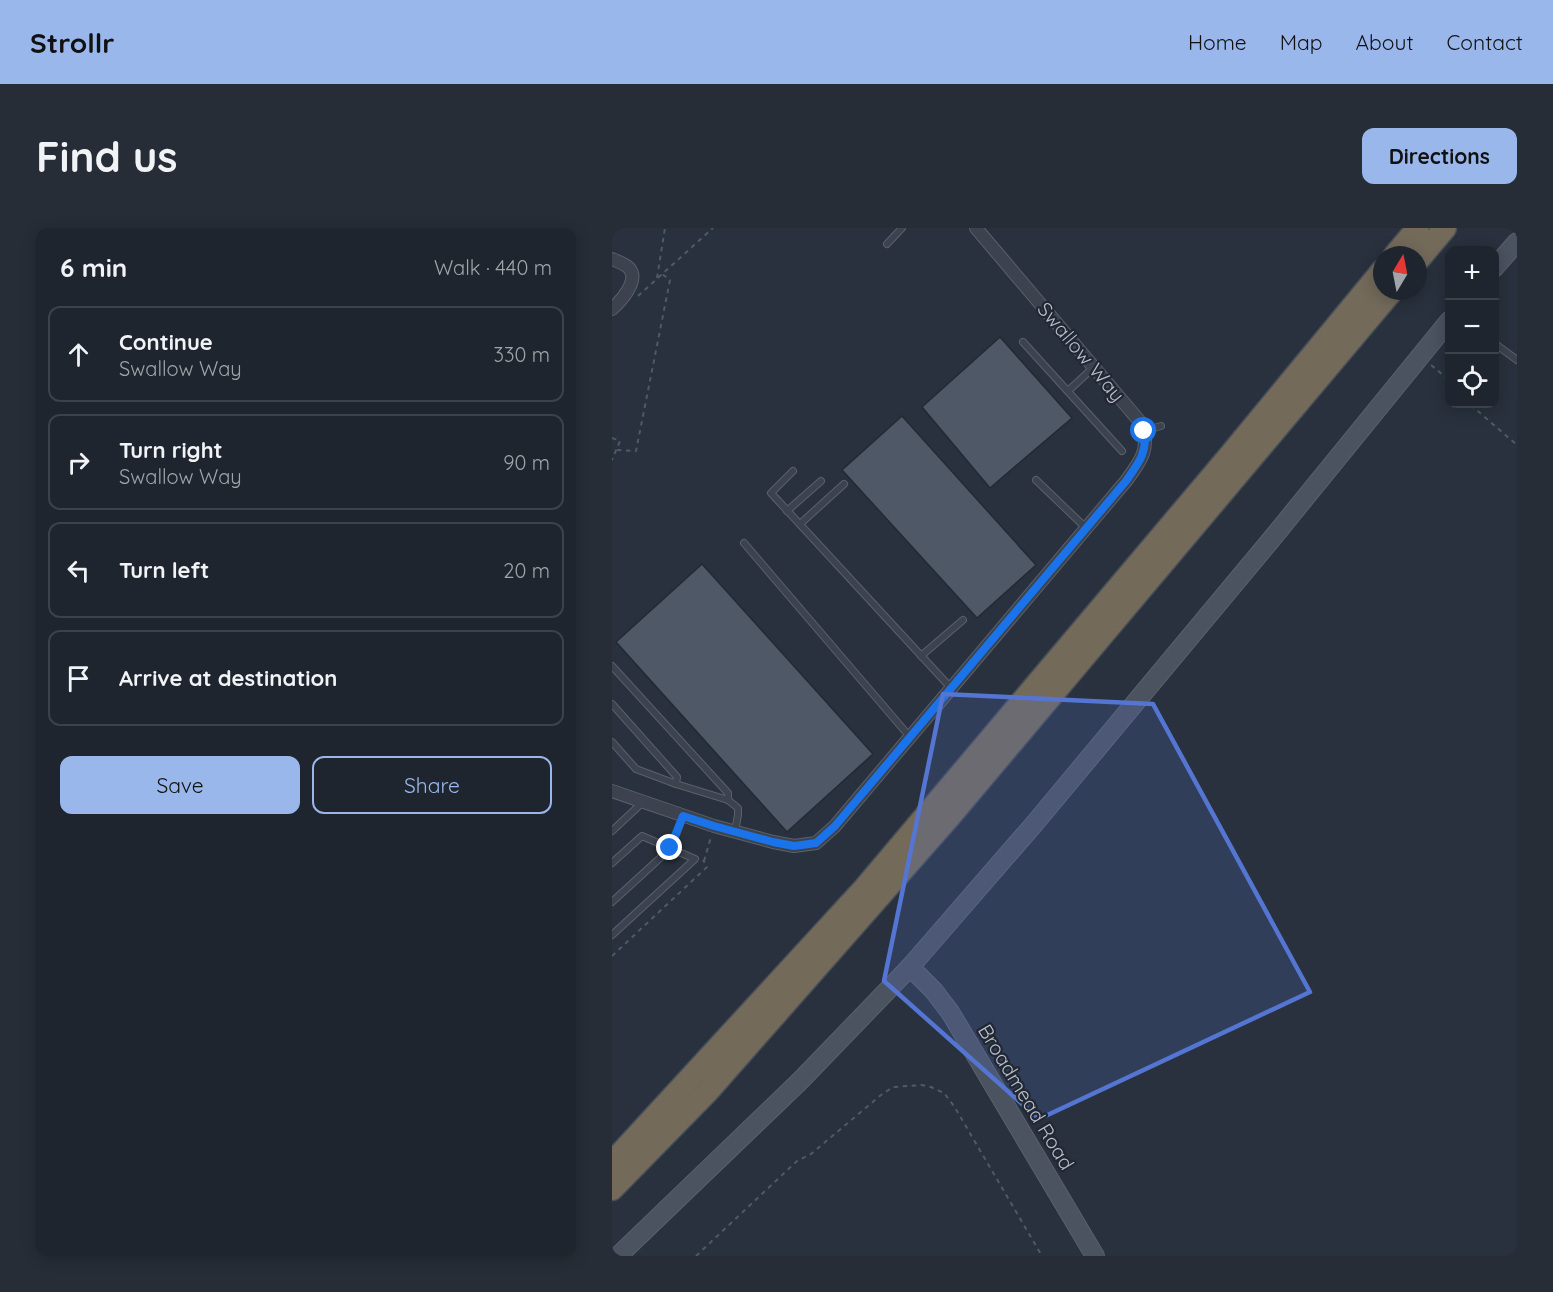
<!DOCTYPE html>
<meta charset="utf-8">
<style>
:root{--surface:#1e252e;--page:#262d36;--text:#f1f3f6;--muted:#a1a5aa;--line:#3c424a;--accent:#9ab7ec}
body{margin:0;font-family:Quicksand,sans-serif;background:var(--page);color:var(--text)}
.controls{position:absolute;right:18px;top:18px;display:grid;overflow:hidden;border-radius:12px;box-shadow:0 3px 15px #0003}
.controls button{width:54px;height:54px;display:grid;place-items:center;padding:0;border:0;border-bottom:2px solid var(--line);background:var(--surface);color:var(--text);font:30px sans-serif}
.compass{position:absolute;left:761px;top:18px;width:54px;height:54px;border-radius:50%;background:var(--surface);box-shadow:0 3px 15px #0003;rotate:10deg}
.stop{position:absolute;width:18px;height:18px;margin:-14px;border:4px solid #1a73e8;border-radius:50%;background:#fff}
.stop.end{background:#1a73e8;border-color:#fff;box-shadow:0 2px 6px #0008}
.list{margin:0;padding:0;list-style:none}
h2{display:flex;justify-content:space-between;align-items:center;height:78px;margin:0;padding:0 24px;font-size:26px}
h2 small{font-size:20px;font-weight:400;color:var(--muted)}
.list li{display:grid;grid-template-columns:39px 1fr auto;gap:18px;align-items:center;box-sizing:border-box;height:96px;margin:0 12px 12px;padding:0 12px;border:2px solid var(--line);border-radius:12px}
.list b{display:block;font-size:22px;white-space:nowrap}
.list p{margin:0;font-size:20px;white-space:nowrap;color:var(--muted)}
.list em{font-size:20px;font-style:normal;color:var(--muted)}
.actions{display:flex;gap:12px;padding:18px 24px}
.actions a{flex:1;padding:14px 0;border:2px solid var(--accent);border-radius:12px;text-align:center;font-size:21px;color:var(--accent)}
.actions .main{background:var(--accent);color:#111}
.icon{flex:none;width:33px;height:33px;fill:none;stroke:currentColor;stroke-width:2;stroke-linecap:round;stroke-linejoin:round}
.map{position:relative;flex:none;width:905px;height:1028px;overflow:hidden;border-radius:12px}
header{display:flex;align-items:center;gap:36px;box-sizing:border-box;height:84px;padding:0 30px;background:var(--accent);color:#111}
header strong{font-size:28px}
nav{display:flex;gap:33px;margin-inline-start:auto;font-size:21px}
.intro{display:flex;align-items:center;justify-content:space-between;box-sizing:border-box;height:144px;padding:0 36px}
h1{margin:0;font-size:42px}
.button{padding:15px 27px;border-radius:12px;background:var(--accent);color:#111;font-size:21px;font-weight:700}
main{display:flex;gap:36px;padding:0 36px}
aside{flex:1;background:var(--surface);border-radius:12px;box-shadow:0 3px 15px #0003}
.map>svg:first-child{display:block}
.building{fill:#4f5866;stroke:#232a35;stroke-width:1.5}
.lines{fill:none;stroke-linecap:round;stroke-linejoin:round}
.lane-casing{stroke:#5a616b;stroke-width:8}
.street-casing{stroke:#5a616b;stroke-width:14}
.secondary-casing{stroke:#5a616b;stroke-width:20}
.highway-casing{stroke:#474e58;stroke-width:25}
.path{stroke:#4c5c60;stroke-width:2;stroke-dasharray:4.5 4.5;stroke-linecap:butt}
.lane{stroke:#3c434e;stroke-width:6}
.street{stroke:#3c434e;stroke-width:12}
.secondary{stroke:#4b5260;stroke-width:18}
.highway{stroke:#736a5a;stroke-width:22}
.route{stroke:#1a73e8;stroke-width:8}
.marked{fill:#5475d2;fill-opacity:0.2;stroke:#5475d2;stroke-width:4.5;stroke-linejoin:round}
.labels{text-anchor:middle;stroke-width:4.5;stroke-linejoin:round;paint-order:stroke}
.street-label{font-size:20px;fill:#b9bec8;stroke:#212833}
</style>
<header>
<strong>Strollr</strong>
<nav><a>Home</a><a>Map</a><a>About</a><a>Contact</a></nav>
</header>
<div class="intro"><h1>Find us</h1><a class="button">Directions</a></div>
<main>
<aside>
<h2>6 min<small>Walk · 440 m</small></h2>
<ul class="list">
<li><svg class="icon" aria-label="ahead" viewBox="0 0 24 24"><path d="M12 20V5M6 11l6-6 6 6"/></svg><div><b>Continue</b><p>Swallow Way</p></div><em>330 m</em></li>
<li><svg class="icon" aria-label="right" viewBox="0 0 24 24"><path d="M7 20v-9h11M14 6l5 5-5 5"/></svg><div><b>Turn right</b><p>Swallow Way</p></div><em>90 m</em></li>
<li><svg class="icon" aria-label="left" viewBox="0 0 24 24"><path d="M17 20v-9H6M10 6l-5 5 5 5"/></svg><div><b>Turn left</b></div><em>20 m</em></li>
<li><svg class="icon" aria-label="arrive" viewBox="0 0 24 24"><path d="M6 21V4h12l-3 4 3 4H6"/></svg><div><b>Arrive at destination</b></div></li>
</ul>
<div class="actions"><a class="main">Save</a><a>Share</a></div>
</aside>
<div class="map">
<svg width="905" height="1028" viewBox="0 0 905 1028">
<rect width="100%" height="100%" fill="#28313d"/>
<!-- building -->
<g class="building">
<path d="M 388,109 L 460,190 L 378,260 L 310,179 Z"/>
<path d="M 290,188 L 424,337 L 365,390 L 230,242 Z"/>
<path d="M 90,336 L 261,526 L 175,604 L 4,414 Z"/>
</g>
<g class="lines">
<!-- lane casing -->
<g class="lane-casing">
<g id="lane">
<path d="M 275,16 L 290,0"/>
<path d="M 411,114 L 510,223"/>
<path d="M 882,115 L 905,132"/>
<path d="M 456,163 L 482,139"/>
<path d="M 532,203 L 549,198"/>
<path d="M 181,243 L 159,265 L 339,460"/>
<path d="M 424,252 L 474,300"/>
<path d="M 175,283 L 209,253"/>
<path d="M 188,296 L 232,256"/>
<path d="M 132,315 L 298,509"/>
<path d="M 309,428 L 351,392"/>
<path d="M 0,438 L 116,565 L 116,572"/>
<path d="M 0,476 L 65,549 L 64,556"/>
<path d="M 0,514 L 24,541 L 64,556 L 116,572 L 126,580 L 126,587 L 123,603"/>
<path d="M 0,603 L 31,574"/>
<path d="M 0,635 L 30,608 L 83,631 L 0,707"/>
<path d="M 0,674 L 59,620 L 71,588"/>
</g>
</g>
<!-- street casing -->
<g class="street-casing">
<g id="street">
<path d="M 0,31 C 5,33 13,36 17,40 C 28,52 9,73 0,81"/>
<path d="M 0,563 L 102,598 L 161,614 L 182,618 L 204,615 L 223,598 L 514,253 C 529,233 539,220 529,195 L 364,0"/>
</g>
</g>
<!-- secondary casing -->
<g class="secondary-casing">
<g id="secondary">
<path d="M 882,40 L 905,14"/>
<path d="M 298,739 L 322,763 L 338,784 L 483,1028"/>
<path d="M 6,1028 L 189,852 L 298,739 L 423,595 L 658,313 L 837,93"/>
</g>
</g>
<!-- highway casing -->
<g class="highway-casing">
<g id="highway">
<path d="M 783,27 L 806,0"/>
<path d="M 806,32 L 833,0"/>
<path d="M 0,935 L 251,662 L 619,226 L 770,43"/>
<path d="M 0,961 L 96,863 L 338,588 L 780,63"/>
</g>
</g>
<!-- path -->
<g class="path">
<path d="M 45,50 L 53,0"/>
<path d="M 26,68 L 101,0"/>
<path d="M 819,137 L 837,152"/>
<path d="M 861,176 L 861,179 L 905,217"/>
<path d="M 0,210 L 8,213 L 0,232"/>
<path d="M 5,222 L 24,223 L 58,52 L 50,46"/>
<path d="M 92,633 L 99,609"/>
<path d="M 0,728 L 95,639 L 91,632"/>
<path d="M 84,1028 L 185,933 L 199,926 L 269,867 L 281,859 L 310,857 L 319,859 L 332,865 L 342,878 L 430,1028"/>
</g>
<!-- lane -->
<use href="#lane" class="lane"/>
<!-- street -->
<use href="#street" class="street"/>
<!-- secondary -->
<use href="#secondary" class="secondary"/>
<!-- highway -->
<use href="#highway" class="highway"/>
</g>
<g class="lines">
<!-- route -->
<path class="route" d="M 58,620 L 71,588 L 102,598 L 161,614 L 182,618 L 204,615 L 223,598 L 514,253 C 526,236 536,224 532,203"/>
</g>
<!-- marked area -->
<path class="marked" d="M 331,466 L 541,476 L 698,764 L 427,891 L 272,753 Z"/>
<g class="labels">
<!-- street labels -->
<g class="street-label">
<text transform="translate(469 124) rotate(50)" y="7">Swallow Way</text>
<text transform="translate(414 869) rotate(59)" y="7">Broadmead Road</text>
</g>
</g>
</svg>
<div class="controls">
<button>+</button>
<button>−</button>
<button><svg class="icon" aria-label="locate" viewBox="0 0 24 24"><circle cx="12" cy="12" r="6"/><path d="M12 2v4M12 18v4M2 12h4M18 12h4"/></svg></button>
</div>
<svg class="compass" viewBox="-18 -18 36 36"><path d="M0-13l5 13h-10z" fill="#e53935"/><path d="M0 13l5-13h-10z" fill="#a1a5aa"/></svg>
<div class="stop" style="left:532px;top:203px"></div>
<div class="stop end" style="left:58px;top:620px"></div>
</div>
</main>
